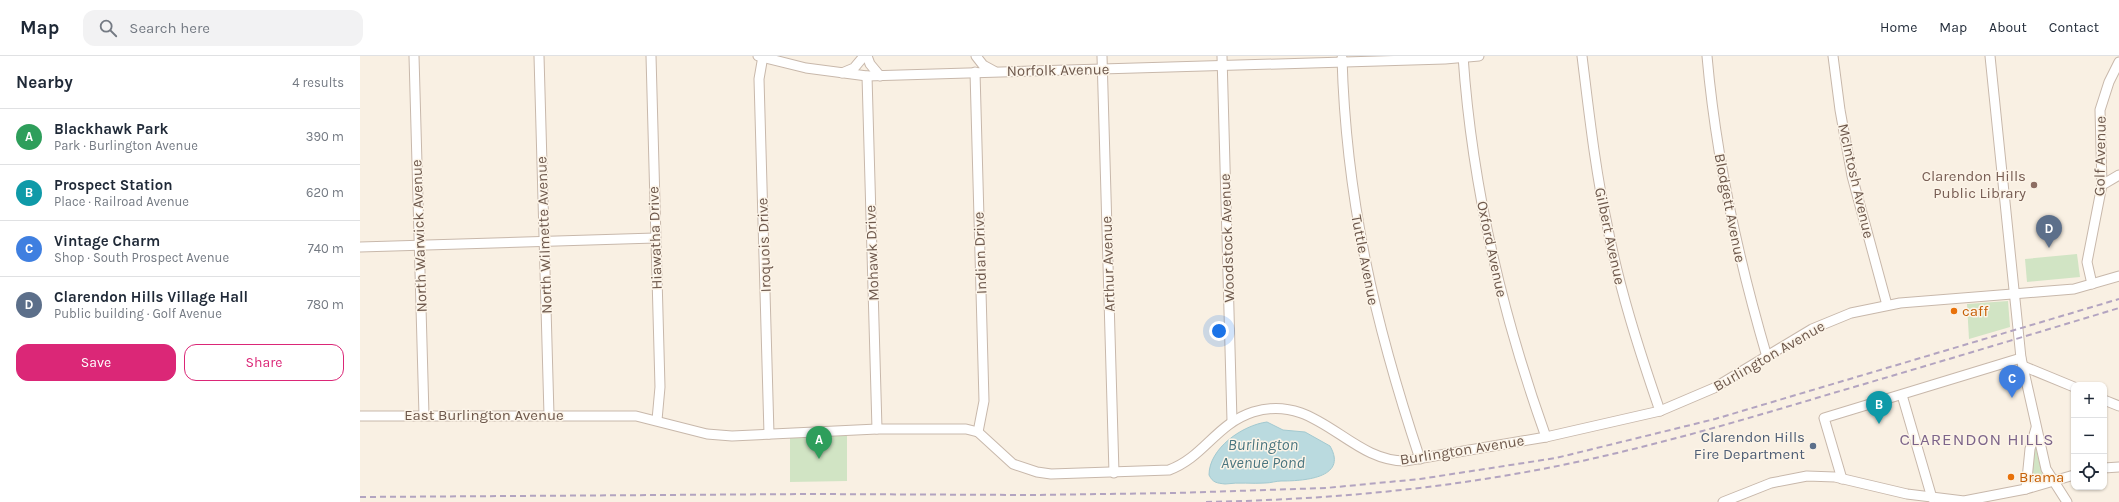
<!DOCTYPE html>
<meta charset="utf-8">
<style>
:root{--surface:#fff;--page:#f2f2f3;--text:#1f2937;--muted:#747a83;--line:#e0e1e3;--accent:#db2777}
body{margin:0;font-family:Karla,sans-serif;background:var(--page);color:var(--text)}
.controls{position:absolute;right:12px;bottom:12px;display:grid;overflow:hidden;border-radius:8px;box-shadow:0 1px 3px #0004}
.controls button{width:36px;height:36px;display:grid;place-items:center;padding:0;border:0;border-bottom:1px solid var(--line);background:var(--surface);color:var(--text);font:20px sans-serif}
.you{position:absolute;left:859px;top:275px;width:14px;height:14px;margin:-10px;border:3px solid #fff;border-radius:50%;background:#1a73e8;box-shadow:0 0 0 6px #1a73e833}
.badge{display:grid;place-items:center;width:26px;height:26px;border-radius:50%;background:var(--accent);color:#fff;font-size:13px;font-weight:700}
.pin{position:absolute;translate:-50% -33px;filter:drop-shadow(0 1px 2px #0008)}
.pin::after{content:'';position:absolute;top:21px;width:14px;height:12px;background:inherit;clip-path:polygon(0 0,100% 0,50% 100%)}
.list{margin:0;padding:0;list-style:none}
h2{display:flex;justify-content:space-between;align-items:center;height:52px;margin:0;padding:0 16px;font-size:17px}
h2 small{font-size:13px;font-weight:400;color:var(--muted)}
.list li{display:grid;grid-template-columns:26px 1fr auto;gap:12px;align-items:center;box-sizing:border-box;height:56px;padding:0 16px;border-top:1px solid var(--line)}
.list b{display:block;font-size:15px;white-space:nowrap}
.list p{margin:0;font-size:13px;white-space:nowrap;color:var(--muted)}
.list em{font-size:13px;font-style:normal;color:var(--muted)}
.actions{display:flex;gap:8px;padding:12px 16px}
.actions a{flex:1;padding:9px 0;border:1px solid var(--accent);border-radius:12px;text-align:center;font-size:14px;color:var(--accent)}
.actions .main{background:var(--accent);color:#fff}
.icon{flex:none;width:22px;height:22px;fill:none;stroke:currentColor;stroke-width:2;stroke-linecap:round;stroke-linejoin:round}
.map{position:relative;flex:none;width:1759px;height:446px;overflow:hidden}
header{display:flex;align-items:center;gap:24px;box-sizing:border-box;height:56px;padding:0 20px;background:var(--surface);border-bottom:1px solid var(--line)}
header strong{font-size:19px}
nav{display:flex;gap:22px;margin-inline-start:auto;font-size:14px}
.search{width:280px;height:36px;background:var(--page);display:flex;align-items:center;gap:10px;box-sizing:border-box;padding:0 14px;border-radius:12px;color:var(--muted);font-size:15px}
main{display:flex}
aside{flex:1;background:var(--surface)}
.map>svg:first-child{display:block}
.green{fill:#d1e4c4}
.water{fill:#badadf;stroke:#a2c9d0}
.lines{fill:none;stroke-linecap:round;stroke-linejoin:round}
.minor-casing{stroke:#c8b8ab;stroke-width:11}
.minor{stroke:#fff;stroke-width:9}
.rail{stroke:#b3a4c0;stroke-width:2;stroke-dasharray:6 4;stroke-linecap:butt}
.education-dot{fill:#8d6e63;stroke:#fcf4e8;stroke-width:1.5}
.food-dot{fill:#e8710a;stroke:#fcf4e8;stroke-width:1.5}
.service-dot{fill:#5c6f8a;stroke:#fcf4e8;stroke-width:1.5}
.labels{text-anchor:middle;stroke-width:3;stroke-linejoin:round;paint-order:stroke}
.street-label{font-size:15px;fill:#6d584c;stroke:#fcf4e8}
.education-label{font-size:15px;fill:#785e54;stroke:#fcf4e8;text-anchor:end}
.food-label{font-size:15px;fill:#c56008;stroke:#fcf4e8;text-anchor:start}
.service-label{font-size:15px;fill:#4e5e75;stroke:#fcf4e8;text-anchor:end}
.water-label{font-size:16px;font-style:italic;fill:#49757f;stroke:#fcf4e8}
.quarter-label{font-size:17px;letter-spacing:1px;fill:#7d658a;stroke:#fcf4e8}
</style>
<header>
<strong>Map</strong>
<div class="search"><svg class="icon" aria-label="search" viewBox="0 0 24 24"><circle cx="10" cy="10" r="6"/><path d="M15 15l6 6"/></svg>Search here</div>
<nav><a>Home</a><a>Map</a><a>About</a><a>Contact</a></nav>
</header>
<main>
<aside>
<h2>Nearby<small>4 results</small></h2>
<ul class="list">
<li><span class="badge" style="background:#2e9e5b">A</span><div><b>Blackhawk Park</b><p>Park · Burlington Avenue</p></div><em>390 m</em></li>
<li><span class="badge" style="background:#0f9aa8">B</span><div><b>Prospect Station</b><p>Place · Railroad Avenue</p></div><em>620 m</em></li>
<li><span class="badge" style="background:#3f7fe0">C</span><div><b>Vintage Charm</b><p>Shop · South Prospect Avenue</p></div><em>740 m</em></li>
<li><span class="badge" style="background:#5c6f8a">D</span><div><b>Clarendon Hills Village Hall</b><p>Public building · Golf Avenue</p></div><em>780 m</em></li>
</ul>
<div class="actions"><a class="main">Save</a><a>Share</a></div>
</aside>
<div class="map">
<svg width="1759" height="446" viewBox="0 0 1759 446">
<rect width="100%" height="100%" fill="#f9f0e3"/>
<!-- green -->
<g class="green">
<path d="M 1717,198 L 1720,221 L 1667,226 L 1665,203 Z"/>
<path d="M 1648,245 L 1650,271 L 1609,283 L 1607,248 Z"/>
<path d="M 487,378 L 487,425 L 430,426 L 430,380 Z"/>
<path d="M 1676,392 L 1683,422 L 1673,426 L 1673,394 Z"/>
</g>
<!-- water -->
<path class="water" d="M 907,366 L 923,374 L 945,376 L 970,390 C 989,423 941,425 921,425 C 916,425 911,427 905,427 C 892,428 879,426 865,428 C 857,427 853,427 849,419 C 849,392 883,369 907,366 Z"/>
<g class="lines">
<!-- minor casing -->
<g class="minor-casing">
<g id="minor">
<path d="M 54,0 L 64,359"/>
<path d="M 179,0 L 189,359"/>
<path d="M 291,0 L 300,331 L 297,364"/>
<path d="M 398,0 L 446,12 L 507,20 L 1085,3 L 1119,0"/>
<path d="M 403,0 L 399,23 L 409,378"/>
<path d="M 507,0 L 510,8 L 520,20"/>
<path d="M 616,0 L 623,9 L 634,15"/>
<path d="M 742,0 L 754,417"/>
<path d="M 862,0 L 872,365"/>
<path d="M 1103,0 C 1112,131 1142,258 1186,381"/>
<path d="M 1222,0 C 1229,56 1235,113 1247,168 C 1259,232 1279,294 1300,355"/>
<path d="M 1347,0 C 1356,103 1378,202 1407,301"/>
<path d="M 1473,0 L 1480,54 L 1492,120 L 1527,249"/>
<path d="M 1630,0 L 1661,302 L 1686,413 L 1707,446"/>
<path d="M 982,2 C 986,144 1015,268 1060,403"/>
<path d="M 615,16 L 624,345 L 618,376"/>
<path d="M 482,17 L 494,12 L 504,0"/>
<path d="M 507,20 L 517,373"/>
<path d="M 1742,129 L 1759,119"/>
<path d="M 0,191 L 295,182"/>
<path d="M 1732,228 L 1727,206 L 1742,129 L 1740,54 L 1749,26 L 1759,6"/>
<path d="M 1663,310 L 1714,331"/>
<path d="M 1542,339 L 1572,442"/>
<path d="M 1744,344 L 1759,350"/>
<path d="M 0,360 L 276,360 L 347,378 L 372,380 L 517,373 L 606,373 L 618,376 L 653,408 L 677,416 L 691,418 L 809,414 C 844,401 856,368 893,356 C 957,336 988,405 1045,405 L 1186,381 L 1300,355 L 1354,332 L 1452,273 L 1491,257 L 1540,247 L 1714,233 L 1759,220"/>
<path d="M 1744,412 L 1759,411"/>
<path d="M 1482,423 L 1464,362 L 1661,302"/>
<path d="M 1666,433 L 1670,393 L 1676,372"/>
<path d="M 1363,446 L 1411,427 L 1447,420 L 1475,421 L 1547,438 L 1604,445 L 1666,433 L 1714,419"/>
</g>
</g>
<!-- minor -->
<use href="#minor" class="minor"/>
<!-- rail -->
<g class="rail">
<path d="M 0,441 L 451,438 L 671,439 L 816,437 L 966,432 L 1060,423 L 1196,402 L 1355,363 L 1759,243"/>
<path d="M 846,446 C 943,444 1040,437 1137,421 C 1250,403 1360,371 1470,338 C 1566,310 1663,281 1759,252"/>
</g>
</g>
<!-- markers -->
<circle class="education-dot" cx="1674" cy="129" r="4"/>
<g class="food-dot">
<circle cx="1594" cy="255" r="4"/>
<circle cx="1651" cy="421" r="4"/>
</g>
<circle class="service-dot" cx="1453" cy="390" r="4"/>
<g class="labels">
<!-- street labels -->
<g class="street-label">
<text transform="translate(698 14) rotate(-1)" y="5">Norfolk Avenue</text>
<text transform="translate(1740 100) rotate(-89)" y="5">Golf Avenue</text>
<text transform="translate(1496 125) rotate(77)" y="5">McIntosh Avenue</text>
<text transform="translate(1370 152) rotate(79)" y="5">Blodgett Avenue</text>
<text transform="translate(184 179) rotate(-92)" y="5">North Wilmette Avenue</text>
<text transform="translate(59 180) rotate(-92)" y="5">North Warwick Avenue</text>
<text transform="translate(1250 180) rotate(78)" y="5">Gilbert Avenue</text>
<text transform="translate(295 182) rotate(-92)" y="5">Hiawatha Drive</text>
<text transform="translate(867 182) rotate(-92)" y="5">Woodstock Avenue</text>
<text transform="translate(404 189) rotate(-92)" y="5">Iroquois Drive</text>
<text transform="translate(1132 193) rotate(78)" y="5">Oxford Avenue</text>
<text transform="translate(512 197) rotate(-92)" y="5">Mohawk Drive</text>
<text transform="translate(620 197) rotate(-92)" y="5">Indian Drive</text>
<text transform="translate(1005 204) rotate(79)" y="5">Tuttle Avenue</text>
<text transform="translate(748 208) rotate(-92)" y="5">Arthur Avenue</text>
<text transform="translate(1409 300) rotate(-30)" y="5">Burlington Avenue</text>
<text x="124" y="364">East Burlington Avenue</text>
<text transform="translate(1102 394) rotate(-9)" y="5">Burlington Avenue</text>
</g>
<!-- education labels -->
<g class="education-label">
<text x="1666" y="125">Clarendon Hills<tspan x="1666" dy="17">Public Library</tspan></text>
</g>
<!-- food labels -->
<g class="food-label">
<text x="1602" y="260">caff</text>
<text x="1659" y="426">Brama</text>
</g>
<!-- service labels -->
<g class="service-label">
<text x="1445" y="386">Clarendon Hills<tspan x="1445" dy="17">Fire Department</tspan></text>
</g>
<!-- water labels -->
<g class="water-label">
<text x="903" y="394">Burlington<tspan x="903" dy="18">Avenue Pond</tspan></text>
</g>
<!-- quarter labels -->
<g class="quarter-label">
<text x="1617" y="389">CLARENDON HILLS</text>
</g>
</g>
</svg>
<div class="controls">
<button>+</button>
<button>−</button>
<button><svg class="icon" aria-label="locate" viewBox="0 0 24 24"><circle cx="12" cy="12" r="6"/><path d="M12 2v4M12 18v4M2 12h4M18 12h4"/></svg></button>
</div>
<div class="you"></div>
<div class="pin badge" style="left:459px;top:403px;background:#2e9e5b">A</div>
<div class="pin badge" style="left:1519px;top:368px;background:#0f9aa8">B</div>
<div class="pin badge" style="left:1652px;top:342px;background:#3f7fe0">C</div>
<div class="pin badge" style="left:1689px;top:192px;background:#5c6f8a">D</div>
</div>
</main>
